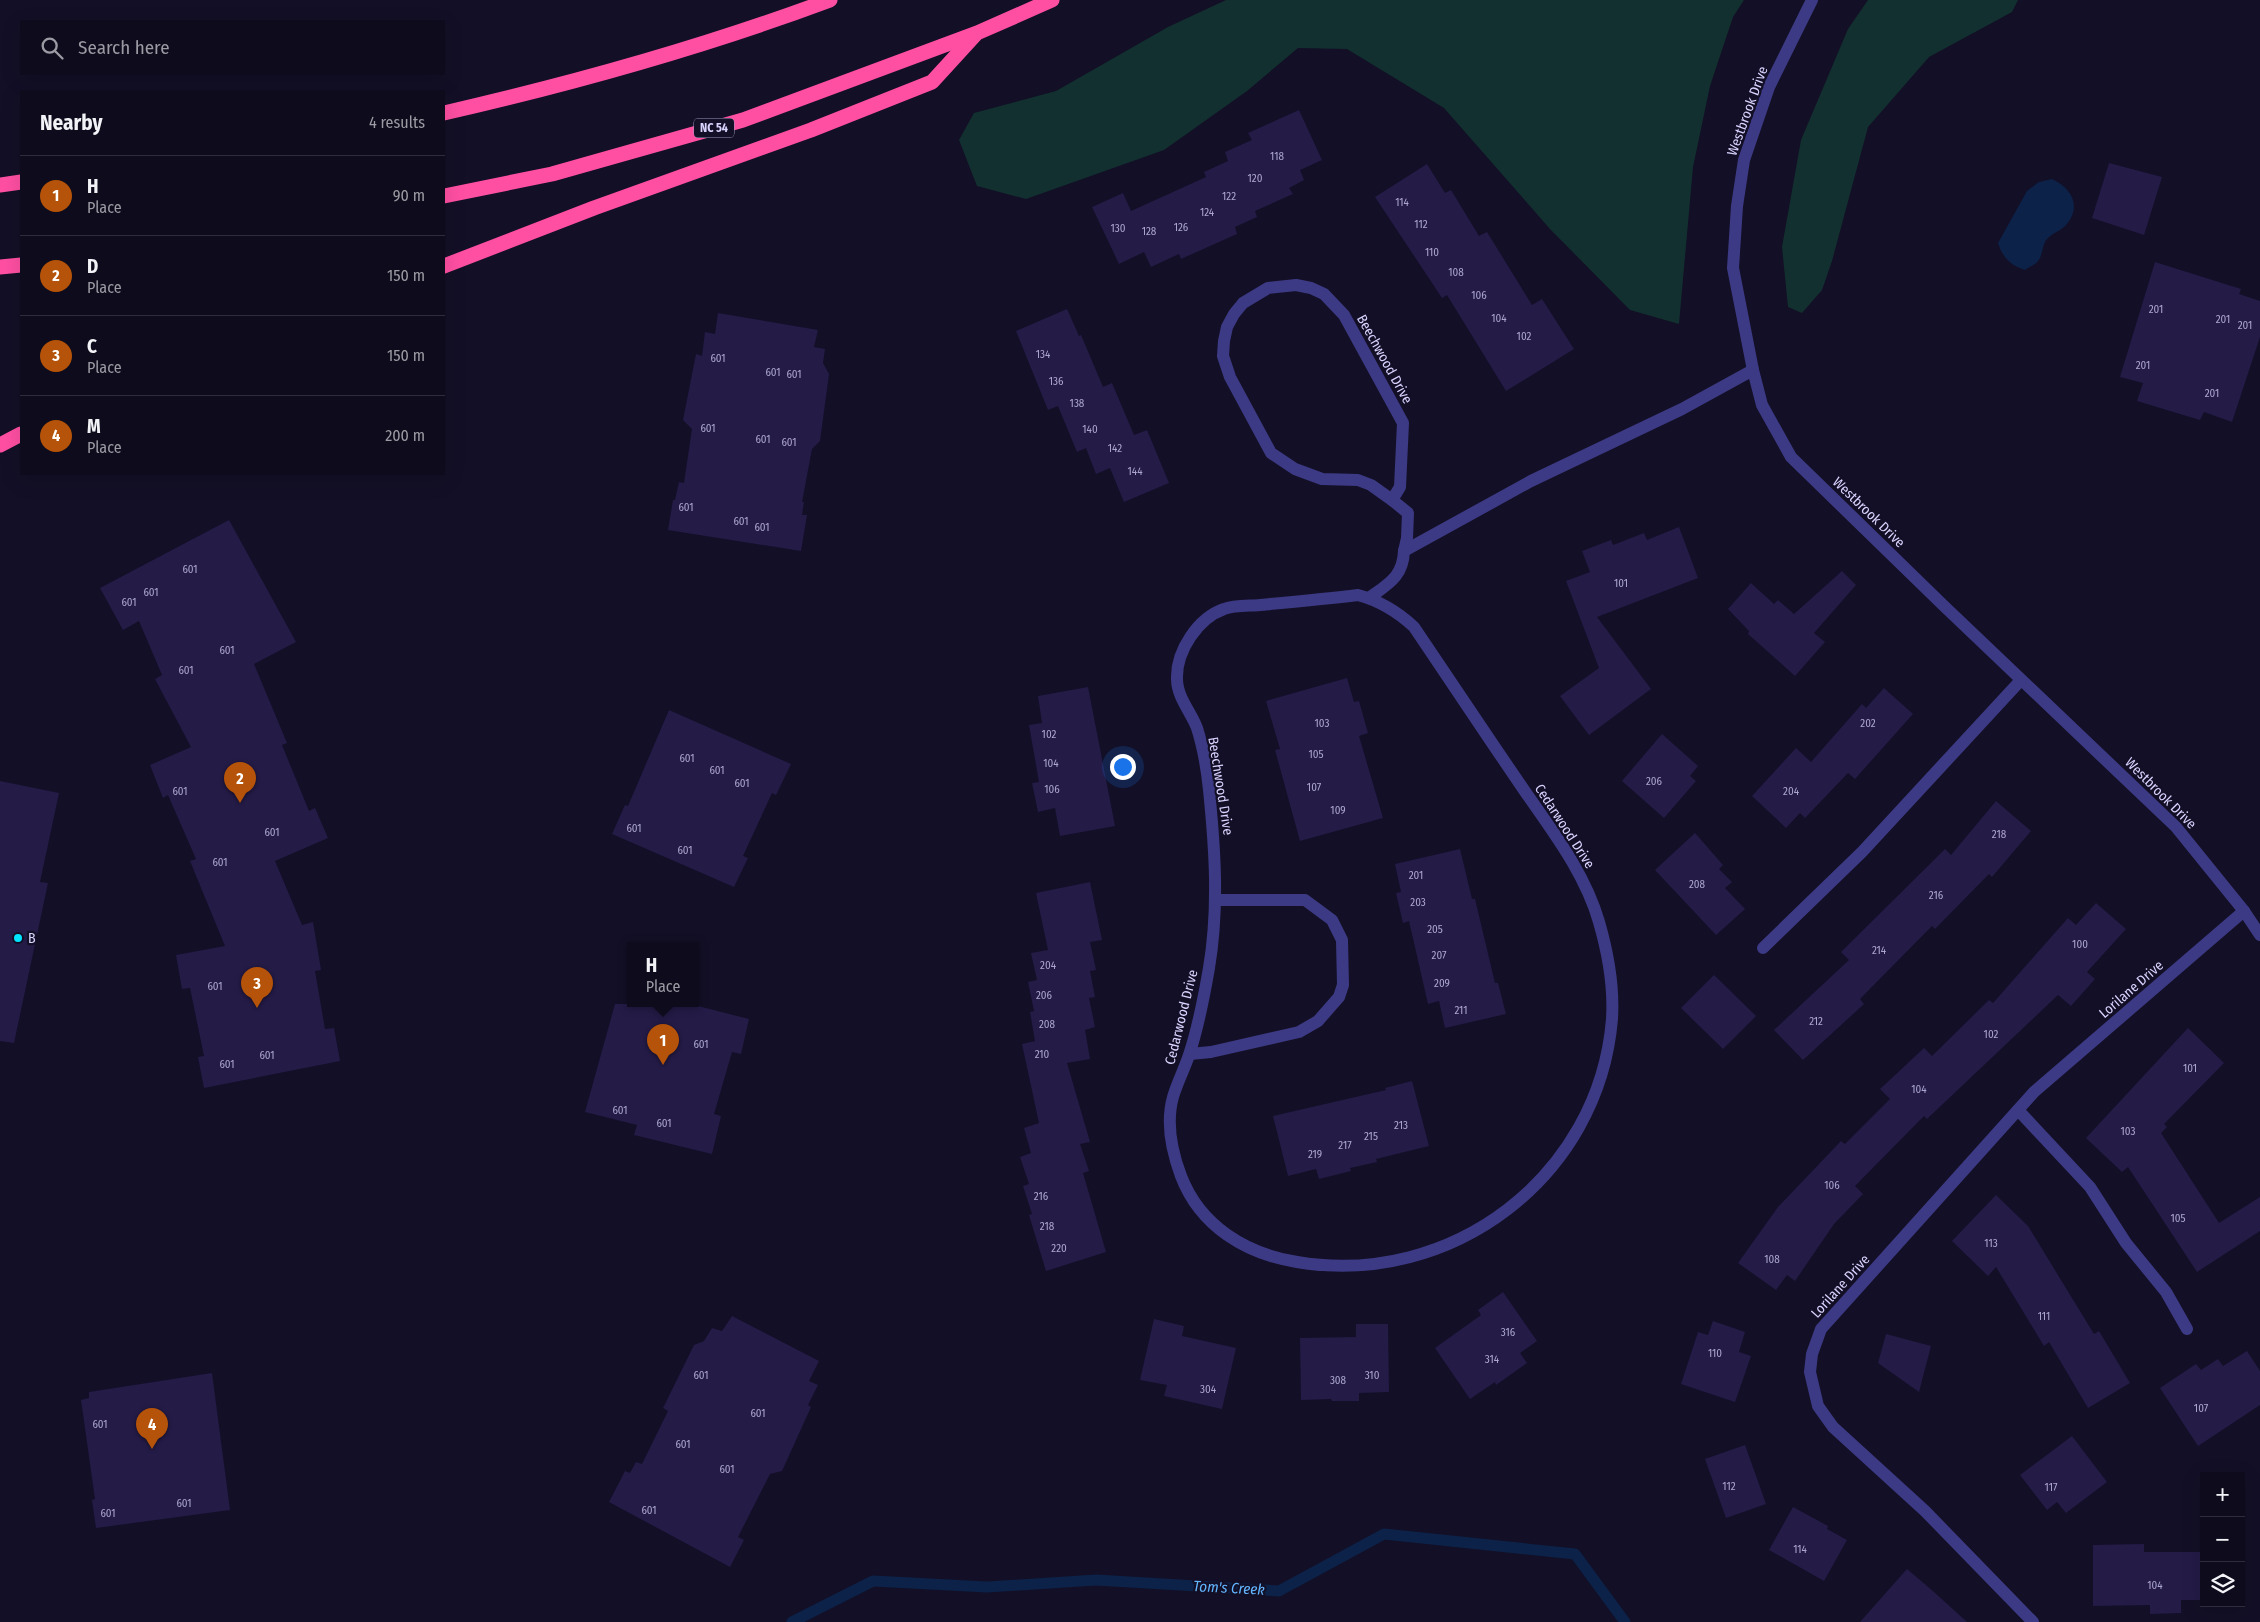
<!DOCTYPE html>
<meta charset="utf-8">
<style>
:root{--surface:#0e0b1c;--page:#171425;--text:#f1f3f6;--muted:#9b9ba3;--line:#2e2b3b;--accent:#b45309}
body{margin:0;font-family:"Fira Sans Condensed",sans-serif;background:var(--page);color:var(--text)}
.controls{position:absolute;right:15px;bottom:15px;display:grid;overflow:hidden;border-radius:0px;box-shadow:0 5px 20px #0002}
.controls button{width:45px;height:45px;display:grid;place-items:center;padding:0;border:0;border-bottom:1px solid var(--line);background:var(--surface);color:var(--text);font:25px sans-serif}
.you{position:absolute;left:1122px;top:766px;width:18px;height:18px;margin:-12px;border:4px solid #fff;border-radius:50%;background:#1a73e8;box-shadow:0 0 0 8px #1a73e833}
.badge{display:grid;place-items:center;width:32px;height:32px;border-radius:50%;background:var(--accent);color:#fff;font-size:16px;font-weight:700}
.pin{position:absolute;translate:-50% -41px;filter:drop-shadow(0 1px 2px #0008)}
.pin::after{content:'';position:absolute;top:26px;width:18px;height:15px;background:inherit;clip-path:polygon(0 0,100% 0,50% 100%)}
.popup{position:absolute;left:627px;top:942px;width:72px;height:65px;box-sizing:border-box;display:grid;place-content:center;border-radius:0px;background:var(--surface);filter:drop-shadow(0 1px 4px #0005);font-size:16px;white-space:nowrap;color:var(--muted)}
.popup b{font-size:19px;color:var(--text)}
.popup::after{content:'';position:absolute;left:50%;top:100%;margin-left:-10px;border:10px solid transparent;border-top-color:var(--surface)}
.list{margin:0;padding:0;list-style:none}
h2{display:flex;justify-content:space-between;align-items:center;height:65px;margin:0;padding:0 20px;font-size:21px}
h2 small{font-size:16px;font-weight:400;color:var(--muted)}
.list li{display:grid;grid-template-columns:32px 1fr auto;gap:15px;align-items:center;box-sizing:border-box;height:80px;padding:0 20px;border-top:1px solid var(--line)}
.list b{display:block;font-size:19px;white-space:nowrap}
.list p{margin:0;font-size:16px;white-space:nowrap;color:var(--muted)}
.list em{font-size:16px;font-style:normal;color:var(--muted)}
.icon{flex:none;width:28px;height:28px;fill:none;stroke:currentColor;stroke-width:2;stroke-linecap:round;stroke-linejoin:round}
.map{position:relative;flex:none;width:2260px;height:1622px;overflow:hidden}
.search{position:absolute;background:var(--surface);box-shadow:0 5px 20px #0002;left:20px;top:20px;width:425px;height:55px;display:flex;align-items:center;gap:12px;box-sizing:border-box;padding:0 18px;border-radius:0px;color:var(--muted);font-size:19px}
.panel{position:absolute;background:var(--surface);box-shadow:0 5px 20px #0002;left:20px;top:90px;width:425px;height:385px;border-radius:0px}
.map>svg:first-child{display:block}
.green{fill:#12302f}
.water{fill:#0c2248}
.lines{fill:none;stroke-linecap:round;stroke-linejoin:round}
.stream{stroke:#0c2248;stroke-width:11}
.building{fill:#241b47}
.minor{stroke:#3d3a85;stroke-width:12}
.highway{stroke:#ff4fa3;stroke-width:15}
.poi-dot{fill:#00e5ff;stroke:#130f26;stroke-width:2}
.labels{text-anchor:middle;stroke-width:4.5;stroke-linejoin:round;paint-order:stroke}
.number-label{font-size:11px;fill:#aca6d1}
.shield{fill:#130f26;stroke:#9e99be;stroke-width:1}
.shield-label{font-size:12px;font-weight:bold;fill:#d9d4ff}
.street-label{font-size:14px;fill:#d9d4ff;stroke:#130f26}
.poi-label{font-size:14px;fill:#d9d4ff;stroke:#130f26;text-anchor:start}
.water-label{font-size:15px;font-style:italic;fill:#62b6ff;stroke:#130f26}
</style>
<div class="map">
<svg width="2260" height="1622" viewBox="0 0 2260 1622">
<rect width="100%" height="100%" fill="#130f26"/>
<!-- green -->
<g class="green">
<path d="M 1226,0 L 1744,0 L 1733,17 L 1710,86 L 1693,167 L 1679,324 L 1630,310 L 1550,229 L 1444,108 L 1347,49 L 1298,48 L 1247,91 L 1164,150 L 1026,199 L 977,186 L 959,140 L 974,113 L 1056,91 L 1168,27 Z"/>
<path d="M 1868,0 L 2018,0 L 2012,12 L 1929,57 L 1868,127 L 1832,261 L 1822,290 L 1802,313 L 1788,307 L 1782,247 L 1801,140 L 1848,29 Z"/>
</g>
<!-- water -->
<path class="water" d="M 2052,179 C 2072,188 2082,207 2066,225 C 2061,231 2052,233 2047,239 C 2042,245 2043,255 2038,261 C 2035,265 2029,267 2025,270 C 2010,265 2003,258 1998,243 L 2027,191 L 2039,182 Z"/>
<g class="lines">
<!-- stream -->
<path class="stream" d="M 792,1622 L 873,1581 L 987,1587 L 1096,1580 L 1279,1591 L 1384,1534 L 1575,1554 L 1625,1622"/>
</g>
<!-- building -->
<g class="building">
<path d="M 1299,110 L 1322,160 L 1300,170 L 1304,180 L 1289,188 L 1293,194 L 1255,211 L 1257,217 L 1235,227 L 1237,234 L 1181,259 L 1179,254 L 1151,267 L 1144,252 L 1119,264 L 1092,207 L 1123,193 L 1131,211 L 1206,177 L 1204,172 L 1228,161 L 1225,152 L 1252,140 L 1248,133 Z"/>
<path d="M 2109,163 L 2162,177 L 2144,235 L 2092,218 Z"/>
<path d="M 1427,164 L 1445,193 L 1451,190 L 1479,236 L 1487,232 L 1532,305 L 1542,299 L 1574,349 L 1506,391 L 1447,295 L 1442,298 L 1375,197 Z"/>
<path d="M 2155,262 L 2241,289 L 2239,294 L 2260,301 L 2260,337 L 2232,422 L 2204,412 L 2200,420 L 2137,401 L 2143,383 L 2120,377 Z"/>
<path d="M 1067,309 L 1079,336 L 1081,335 L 1103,387 L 1112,383 L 1134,435 L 1147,430 L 1169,483 L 1124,502 L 1110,468 L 1096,474 L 1086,448 L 1077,452 L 1058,406 L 1048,410 L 1016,331 Z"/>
<path d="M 718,313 L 818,330 L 814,347 L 825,349 L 823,363 L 829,374 L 820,441 L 812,449 L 802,502 L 804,502 L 802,515 L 807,515 L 801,551 L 668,530 L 673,500 L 675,500 L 679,482 L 684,483 L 692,429 L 683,420 L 696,354 L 702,356 L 705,332 L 715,334 Z"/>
<path d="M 229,520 L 296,642 L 254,664 L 287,743 L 282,745 L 309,811 L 315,808 L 328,838 L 275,861 L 302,925 L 313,922 L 321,970 L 315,971 L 325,1029 L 334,1028 L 340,1061 L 204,1088 L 198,1057 L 204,1056 L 190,988 L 182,989 L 176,955 L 225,946 L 190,861 L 196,859 L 168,795 L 163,798 L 150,765 L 191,747 L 155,679 L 162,675 L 139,621 L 123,630 L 100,588 Z"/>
<path d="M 1679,527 L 1698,578 L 1597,617 L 1651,689 L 1589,735 L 1560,696 L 1599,668 L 1566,581 L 1590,572 L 1582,551 L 1611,540 L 1613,545 L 1644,533 L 1647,540 Z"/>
<path d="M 1842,571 L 1856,585 L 1814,633 L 1825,642 L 1795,676 L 1748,634 L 1749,631 L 1728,609 L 1751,583 L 1774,604 L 1778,600 L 1794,614 Z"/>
<path d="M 1347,678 L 1354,702 L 1359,701 L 1368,733 L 1359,736 L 1383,818 L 1300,841 L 1275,750 L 1280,749 L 1266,701 Z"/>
<path d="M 1088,687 L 1115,826 L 1060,836 L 1055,808 L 1038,812 L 1032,783 L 1039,782 L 1029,725 L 1042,723 L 1038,696 Z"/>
<path d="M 1884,688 L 1913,714 L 1855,779 L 1848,773 L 1805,818 L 1800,813 L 1786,828 L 1752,796 L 1796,748 L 1811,762 L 1862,704 L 1866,708 Z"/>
<path d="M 669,710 L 791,764 L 776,795 L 772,793 L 743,856 L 748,858 L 734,887 L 612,834 L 625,805 L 628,806 Z"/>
<path d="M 1662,734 L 1698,766 L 1690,776 L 1696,781 L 1664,818 L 1622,781 Z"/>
<path d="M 0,781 L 59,793 L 40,882 L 48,883 L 14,1043 L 0,1041 Z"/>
<path d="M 1996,801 L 2031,831 L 1992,877 L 1989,874 L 1935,929 L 1932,926 L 1860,999 L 1864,1004 L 1803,1060 L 1774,1030 L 1849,960 L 1841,952 L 1945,849 L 1951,855 Z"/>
<path d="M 1695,833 L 1723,865 L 1719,869 L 1732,882 L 1725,888 L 1745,909 L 1716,935 L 1655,870 Z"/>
<path d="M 1460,849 L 1472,899 L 1475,899 L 1495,983 L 1498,983 L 1506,1014 L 1445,1028 L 1439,1001 L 1428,1004 L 1409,921 L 1403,923 L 1396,893 L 1401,892 L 1395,864 Z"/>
<path d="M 1090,882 L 1102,940 L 1090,942 L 1096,970 L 1090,971 L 1095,997 L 1089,998 L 1095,1027 L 1085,1030 L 1090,1059 L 1067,1063 L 1090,1142 L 1080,1144 L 1089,1171 L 1083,1173 L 1106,1252 L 1046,1271 L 1029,1215 L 1032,1214 L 1023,1186 L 1029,1184 L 1020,1157 L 1031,1153 L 1024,1128 L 1039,1123 L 1022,1044 L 1035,1041 L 1030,1012 L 1034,1011 L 1028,982 L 1037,980 L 1031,953 L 1048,950 L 1036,893 Z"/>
<path d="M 2096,903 L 2126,929 L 2087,972 L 2095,979 L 2071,1006 L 2058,995 L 1927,1119 L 1924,1116 L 1855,1186 L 1863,1194 L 1834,1224 L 1795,1281 L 1787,1275 L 1776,1290 L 1738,1263 L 1778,1207 L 1841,1141 L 1845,1144 L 1890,1099 L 1880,1089 L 1924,1048 L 1932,1056 L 1989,1000 L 1993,1003 L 2068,918 L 2076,925 Z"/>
<path d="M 1714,975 L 1756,1016 L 1723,1049 L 1681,1008 Z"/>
<path d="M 615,1004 L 690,1004 L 749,1019 L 741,1054 L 732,1052 L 714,1114 L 721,1116 L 712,1154 L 634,1135 L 637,1125 L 585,1112 Z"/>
<path d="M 2188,1028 L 2224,1063 L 2164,1124 L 2167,1127 L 2161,1133 L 2219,1223 L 2260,1197 L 2260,1231 L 2197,1272 L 2128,1167 L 2122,1172 L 2086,1138 Z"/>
<path d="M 1412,1081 L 1429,1146 L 1376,1159 L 1377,1162 L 1350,1168 L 1351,1171 L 1319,1179 L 1316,1169 L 1288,1176 L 1273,1116 L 1386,1090 L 1385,1088 Z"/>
<path d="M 1996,1195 L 2028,1226 L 2094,1334 L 2099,1331 L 2130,1383 L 2088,1408 L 2049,1342 L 2044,1346 L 1996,1267 L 1988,1276 L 1952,1241 Z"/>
<path d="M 1503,1292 L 1537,1341 L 1520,1353 L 1527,1363 L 1496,1385 L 1495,1382 L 1470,1399 L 1435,1348 L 1481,1315 L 1478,1310 Z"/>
<path d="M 732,1316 L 819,1361 L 809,1381 L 818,1385 L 808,1405 L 811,1407 L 782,1471 L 770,1474 L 738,1537 L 744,1540 L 730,1567 L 609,1502 L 625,1471 L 630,1473 L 636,1462 L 642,1464 L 668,1411 L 663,1408 L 694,1345 L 704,1341 L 712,1328 L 722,1331 Z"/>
<path d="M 1154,1319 L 1184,1326 L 1182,1336 L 1236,1348 L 1222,1409 L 1164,1396 L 1167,1385 L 1140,1380 Z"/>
<path d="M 1713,1321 L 1745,1332 L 1739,1352 L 1751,1356 L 1735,1402 L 1681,1384 L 1698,1332 L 1708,1335 Z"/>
<path d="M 1356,1324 L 1388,1324 L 1389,1392 L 1359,1393 L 1359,1401 L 1332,1401 L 1331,1399 L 1301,1400 L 1300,1338 L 1356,1337 Z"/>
<path d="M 1886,1334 L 1931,1346 L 1919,1392 L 1878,1363 Z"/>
<path d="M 2247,1351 L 2260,1371 L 2260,1405 L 2198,1446 L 2160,1388 L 2196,1364 L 2201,1370 L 2218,1359 L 2223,1366 Z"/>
<path d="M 212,1373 L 230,1510 L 96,1528 L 92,1500 L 95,1499 L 81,1400 L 89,1398 L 89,1392 Z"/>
<path d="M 2072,1436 L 2107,1482 L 2066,1513 L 2057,1502 L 2047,1510 L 2020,1475 Z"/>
<path d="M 1745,1445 L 1766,1504 L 1726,1518 L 1705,1459 Z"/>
<path d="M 1793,1507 L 1828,1526 L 1827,1529 L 1847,1540 L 1824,1581 L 1769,1550 Z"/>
<path d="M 2144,1544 L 2144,1552 L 2204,1552 L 2204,1600 L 2181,1600 L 2181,1613 L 2150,1614 L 2150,1605 L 2093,1606 L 2093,1545 Z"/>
<path d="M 1907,1569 L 1934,1592 L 1967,1622 L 1860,1622 Z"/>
</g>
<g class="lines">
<!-- minor -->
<g class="minor">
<path d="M 1812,0 L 1769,87 L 1744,160 L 1737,206 L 1733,268 L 1753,370 L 1762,405 L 1791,457 L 1944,606 L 2176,827 L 2244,911 L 2260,935"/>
<path d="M 1296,285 L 1311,288 L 1324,294 L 1344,315 L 1403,423 L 1400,487 L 1392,500 L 1371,485 L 1358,480 L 1322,479 L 1295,469 L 1271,453 L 1230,377 L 1223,356 L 1224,341 L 1227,327 L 1234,314 L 1243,303 L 1268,288 Z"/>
<path d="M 1392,500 L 1408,513 L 1407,538 L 1404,551"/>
<path d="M 1358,595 C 1380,601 1397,611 1414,627 C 1451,682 1487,736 1524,790 C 1553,832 1585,873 1599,922 C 1608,953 1614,987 1612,1019 C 1599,1177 1451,1288 1297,1262 C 1246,1254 1200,1226 1181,1176 C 1172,1152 1166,1122 1173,1097 C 1177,1083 1184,1070 1189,1055 C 1198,1028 1204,997 1209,968 C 1219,908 1215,849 1209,790 C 1207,770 1203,747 1197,728 C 1191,712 1177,697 1177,679 C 1176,651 1198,618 1224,609 C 1234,605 1249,606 1260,605 C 1292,602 1325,599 1358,595 Z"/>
<path d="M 1369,598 C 1388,584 1403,577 1404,551 L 1531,481 L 1682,409 L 1753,370"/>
<path d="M 1763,948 L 1862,852 L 2021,680"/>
<path d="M 1190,1054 L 1211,1052 L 1299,1032 L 1318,1021 L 1339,997 L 1343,985 L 1342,940 L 1332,920 L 1305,900 L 1216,900"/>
<path d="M 2018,1110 L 2090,1187 L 2126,1243 L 2166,1292 L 2187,1329"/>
<path d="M 2033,1622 L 1925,1511 L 1833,1427 L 1818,1406 L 1810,1372 L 1812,1354 L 1821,1329 L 2034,1092 L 2244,911"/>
</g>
<!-- highway -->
<g class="highway">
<path d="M 444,113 C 575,83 704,47 830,0"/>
<path d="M 0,185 L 21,182"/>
<path d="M 444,196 L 552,174 L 743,120 L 977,33 L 1052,0"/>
<path d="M 444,266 L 594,208 L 811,130 L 932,82 L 975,35"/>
<path d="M 0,267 L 21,265"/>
<path d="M 0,445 L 21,434"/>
</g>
</g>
<!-- markers -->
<circle class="poi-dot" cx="18" cy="938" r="5"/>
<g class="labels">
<!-- number labels -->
<g class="number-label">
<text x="1277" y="160">118</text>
<text x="1255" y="182">120</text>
<text x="1229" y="200">122</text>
<text x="1402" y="206">114</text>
<text x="1207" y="216">124</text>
<text x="1421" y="228">112</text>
<text x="1181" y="231">126</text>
<text x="1118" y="232">130</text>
<text x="1149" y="235">128</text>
<text x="1432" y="256">110</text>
<text x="1456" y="276">108</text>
<text x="1479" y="299">106</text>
<text x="2156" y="313">201</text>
<text x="1499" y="322">104</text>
<text x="2223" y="323">201</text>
<text x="2245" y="329">201</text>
<text x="1524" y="340">102</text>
<text x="1043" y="358">134</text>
<text x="718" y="362">601</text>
<text x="2143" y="369">201</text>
<text x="773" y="376">601</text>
<text x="794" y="378">601</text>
<text x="1056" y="385">136</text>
<text x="2212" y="397">201</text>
<text x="1077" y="407">138</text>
<text x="708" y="432">601</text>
<text x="1090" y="433">140</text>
<text x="763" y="443">601</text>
<text x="789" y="446">601</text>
<text x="1115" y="452">142</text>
<text x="1135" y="475">144</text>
<text x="686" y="511">601</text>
<text x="741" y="525">601</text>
<text x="762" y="531">601</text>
<text x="190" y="573">601</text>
<text x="1621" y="587">101</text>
<text x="151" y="596">601</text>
<text x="129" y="606">601</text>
<text x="227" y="654">601</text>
<text x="186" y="674">601</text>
<text x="1322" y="727">103</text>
<text x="1868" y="727">202</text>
<text x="1049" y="738">102</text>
<text x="1316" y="758">105</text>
<text x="687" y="762">601</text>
<text x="1051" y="767">104</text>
<text x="717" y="774">601</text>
<text x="1654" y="785">206</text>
<text x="742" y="787">601</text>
<text x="1314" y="791">107</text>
<text x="1052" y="793">106</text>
<text x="180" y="795">601</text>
<text x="1791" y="795">204</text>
<text x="1338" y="814">109</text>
<text x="634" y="832">601</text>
<text x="272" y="836">601</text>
<text x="1999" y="838">218</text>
<text x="685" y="854">601</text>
<text x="220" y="866">601</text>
<text x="1416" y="879">201</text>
<text x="1697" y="888">208</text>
<text x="1936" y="899">216</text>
<text x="1418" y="906">203</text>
<text x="1435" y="933">205</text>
<text x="2080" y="948">100</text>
<text x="1879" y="954">214</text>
<text x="1439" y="959">207</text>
<text x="1048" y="969">204</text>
<text x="1442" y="987">209</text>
<text x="215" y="990">601</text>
<text x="1044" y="999">206</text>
<text x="1461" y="1014">211</text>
<text x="1816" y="1025">212</text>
<text x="1047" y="1028">208</text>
<text x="1991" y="1038">102</text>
<text x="701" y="1048">601</text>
<text x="1042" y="1058">210</text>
<text x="267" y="1059">601</text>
<text x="227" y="1068">601</text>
<text x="2190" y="1072">101</text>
<text x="1919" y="1093">104</text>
<text x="620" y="1114">601</text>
<text x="664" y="1127">601</text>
<text x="1401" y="1129">213</text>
<text x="2128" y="1135">103</text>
<text x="1371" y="1140">215</text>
<text x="1345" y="1149">217</text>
<text x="1315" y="1158">219</text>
<text x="1832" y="1189">106</text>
<text x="1041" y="1200">216</text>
<text x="2178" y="1222">105</text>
<text x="1047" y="1230">218</text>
<text x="1991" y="1247">113</text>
<text x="1059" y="1252">220</text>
<text x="1772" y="1263">108</text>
<text x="2044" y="1320">111</text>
<text x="1508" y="1336">316</text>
<text x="1715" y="1357">110</text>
<text x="1492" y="1363">314</text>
<text x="701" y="1379">601</text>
<text x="1372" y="1379">310</text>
<text x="1338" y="1384">308</text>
<text x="1208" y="1393">304</text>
<text x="2201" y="1412">107</text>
<text x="758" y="1417">601</text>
<text x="100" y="1428">601</text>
<text x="683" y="1448">601</text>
<text x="727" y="1473">601</text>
<text x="1729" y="1490">112</text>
<text x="2051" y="1491">117</text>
<text x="184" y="1507">601</text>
<text x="649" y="1514">601</text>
<text x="108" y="1517">601</text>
<text x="1800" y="1553">114</text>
<text x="2155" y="1589">104</text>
</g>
<!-- shield labels -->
<rect class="shield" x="694" y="118.5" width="40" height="19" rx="4"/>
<g class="shield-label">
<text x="714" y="132">NC 54</text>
</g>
<!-- street labels -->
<g class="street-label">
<text transform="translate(1747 111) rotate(-70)" y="5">Westbrook Drive</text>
<text transform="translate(1385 359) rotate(61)" y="5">Beechwood Drive</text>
<text transform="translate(1869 512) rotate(44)" y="5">Westbrook Drive</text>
<text transform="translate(1221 786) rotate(81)" y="5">Beechwood Drive</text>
<text transform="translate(2161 793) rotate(45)" y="5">Westbrook Drive</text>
<text transform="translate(1565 826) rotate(57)" y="5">Cedarwood Drive</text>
<text transform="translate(2131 989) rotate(-41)" y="5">Lorilane Drive</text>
<text transform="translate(1181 1017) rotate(-76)" y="5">Cedarwood Drive</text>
<text transform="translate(1840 1286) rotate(-48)" y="5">Lorilane Drive</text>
</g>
<!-- poi labels -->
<g class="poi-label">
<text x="28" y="943">B</text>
</g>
<!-- water labels -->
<g class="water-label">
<text transform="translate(1229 1588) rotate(3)" y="5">Tom's Creek</text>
</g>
</g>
</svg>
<div class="controls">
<button>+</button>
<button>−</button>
<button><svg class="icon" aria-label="layers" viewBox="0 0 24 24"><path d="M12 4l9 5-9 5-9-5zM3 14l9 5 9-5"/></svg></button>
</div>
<div class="you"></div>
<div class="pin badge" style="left:663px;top:1065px">1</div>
<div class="popup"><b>H</b>Place</div>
<div class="pin badge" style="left:240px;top:803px">2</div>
<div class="pin badge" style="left:257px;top:1008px">3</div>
<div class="pin badge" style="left:152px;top:1449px">4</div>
<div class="search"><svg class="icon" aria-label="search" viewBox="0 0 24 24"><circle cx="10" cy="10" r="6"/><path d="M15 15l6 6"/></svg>Search here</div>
<section class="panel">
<h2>Nearby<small>4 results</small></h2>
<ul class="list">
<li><span class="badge">1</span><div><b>H</b><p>Place</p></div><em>90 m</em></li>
<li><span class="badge">2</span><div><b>D</b><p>Place</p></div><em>150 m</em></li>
<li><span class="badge">3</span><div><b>C</b><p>Place</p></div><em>150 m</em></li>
<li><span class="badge">4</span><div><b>M</b><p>Place</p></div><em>200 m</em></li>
</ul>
</section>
</div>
